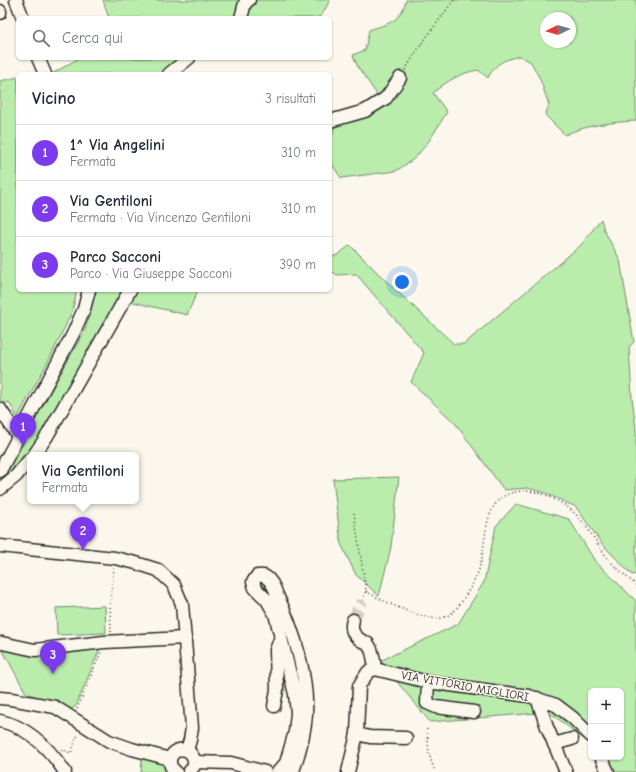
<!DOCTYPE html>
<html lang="it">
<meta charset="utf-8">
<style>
:root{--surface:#fff;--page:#f6f6f7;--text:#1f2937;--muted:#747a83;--line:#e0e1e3;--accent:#7c3aed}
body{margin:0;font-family:"Comic Neue",sans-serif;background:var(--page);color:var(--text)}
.controls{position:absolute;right:12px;bottom:12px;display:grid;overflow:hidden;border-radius:6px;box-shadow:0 1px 3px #0004}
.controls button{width:36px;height:36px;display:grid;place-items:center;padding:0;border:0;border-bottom:1px solid var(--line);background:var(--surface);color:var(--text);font:20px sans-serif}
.compass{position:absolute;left:540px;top:12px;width:36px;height:36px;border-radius:50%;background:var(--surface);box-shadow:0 1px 3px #0004;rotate:265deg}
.you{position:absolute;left:402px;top:282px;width:14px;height:14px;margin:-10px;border:3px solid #fff;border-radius:50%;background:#1a73e8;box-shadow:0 0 0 6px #1a73e833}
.badge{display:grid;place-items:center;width:26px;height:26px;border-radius:50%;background:var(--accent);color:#fff;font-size:13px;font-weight:700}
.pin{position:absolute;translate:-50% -33px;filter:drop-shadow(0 1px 2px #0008)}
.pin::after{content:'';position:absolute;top:21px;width:14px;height:12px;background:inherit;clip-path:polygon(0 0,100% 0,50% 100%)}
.popup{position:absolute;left:27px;top:452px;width:112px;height:52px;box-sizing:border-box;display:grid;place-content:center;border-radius:6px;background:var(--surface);filter:drop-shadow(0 1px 3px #0005);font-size:13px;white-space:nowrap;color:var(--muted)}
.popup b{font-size:15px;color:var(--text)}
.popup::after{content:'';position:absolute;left:50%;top:100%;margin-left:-8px;border:8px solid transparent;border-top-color:var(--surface)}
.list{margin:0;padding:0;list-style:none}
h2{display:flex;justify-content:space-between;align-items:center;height:52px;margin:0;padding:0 16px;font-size:17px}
h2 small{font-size:13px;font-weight:400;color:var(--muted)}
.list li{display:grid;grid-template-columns:26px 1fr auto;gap:12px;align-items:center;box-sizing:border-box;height:56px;padding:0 16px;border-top:1px solid var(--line)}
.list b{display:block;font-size:15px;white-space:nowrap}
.list p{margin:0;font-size:13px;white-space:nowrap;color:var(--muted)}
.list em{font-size:13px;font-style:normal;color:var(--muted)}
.icon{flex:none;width:22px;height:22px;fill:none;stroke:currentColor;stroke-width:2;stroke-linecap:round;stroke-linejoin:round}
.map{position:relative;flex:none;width:636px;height:772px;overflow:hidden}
.search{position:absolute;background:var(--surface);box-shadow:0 1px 3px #0004;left:16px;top:16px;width:316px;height:44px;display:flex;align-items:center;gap:10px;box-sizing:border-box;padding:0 14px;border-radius:6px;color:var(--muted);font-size:15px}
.panel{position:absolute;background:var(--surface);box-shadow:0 1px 3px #0004;left:16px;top:72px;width:316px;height:220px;border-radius:6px}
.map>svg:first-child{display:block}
.green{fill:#baecac;stroke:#728c6c;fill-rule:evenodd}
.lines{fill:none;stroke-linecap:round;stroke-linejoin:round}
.minor-tunnel{stroke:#d1cec5;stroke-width:12;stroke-dasharray:12 6;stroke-linecap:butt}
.minor-casing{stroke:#2b2b2b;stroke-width:15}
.path{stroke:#2b2b2b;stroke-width:1.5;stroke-dasharray:1 3;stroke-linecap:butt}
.minor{stroke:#fbf7ec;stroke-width:12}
.labels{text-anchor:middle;stroke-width:3;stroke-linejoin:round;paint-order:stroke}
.street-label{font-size:12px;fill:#2b2b2b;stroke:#fbf7ec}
</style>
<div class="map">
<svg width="636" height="772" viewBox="0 0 636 772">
<rect width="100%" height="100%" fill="#fbf7ec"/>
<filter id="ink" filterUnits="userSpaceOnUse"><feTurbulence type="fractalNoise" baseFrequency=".025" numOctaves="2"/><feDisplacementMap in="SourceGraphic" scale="8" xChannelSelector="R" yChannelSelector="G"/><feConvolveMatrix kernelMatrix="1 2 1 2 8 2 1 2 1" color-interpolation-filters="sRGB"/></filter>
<g filter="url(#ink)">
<!-- green -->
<g class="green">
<path d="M 103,0 L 330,0 L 322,15 L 316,18 L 109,18 Z"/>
<path d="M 406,0 L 636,0 L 636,121 C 614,122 584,125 565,135 L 545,115 L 549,105 L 540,79 L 531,62 L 520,56 C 504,60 496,62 488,78 L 478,70 C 460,73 447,81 433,93 L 447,112 L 429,141 L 415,158 L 396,171 L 341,178 L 330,161 L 330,136 L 333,134 L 334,127 L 374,110 L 380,99 L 358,67 L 353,55 L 365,50 L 369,30 C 389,23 400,23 406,0 ZM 546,18 L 570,18 L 570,42 L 546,42 Z"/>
<path d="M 79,58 L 185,58 L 166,74 L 52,74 Z"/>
<path d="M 18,77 L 18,290 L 77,290 L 72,312 L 51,356 L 14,424 L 11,418 L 16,415 L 9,402 L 1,406 L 0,402 L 0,81 Z"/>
<path d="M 601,219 L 604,230 L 620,260 L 634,342 L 629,347 L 632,398 L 636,429 L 636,574 L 632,575 L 602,544 L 576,507 L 543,492 L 527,488 L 504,490 L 455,423 L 411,382 L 424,353 L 356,274 L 337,275 L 330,270 L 330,258 L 339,254 L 350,245 L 384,279 L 454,344 L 464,344 L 581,245 Z"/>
<path d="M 96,290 L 124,290 L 104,321 L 76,377 L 33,452 L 4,480 L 3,476 L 85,330 Z"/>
<path d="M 133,290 L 198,290 L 187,315 L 129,301 Z"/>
<path d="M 399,477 L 391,547 L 379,596 L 356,575 L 341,544 L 333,479 Z"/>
<path d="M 516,504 L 569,519 L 595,561 L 636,601 L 636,772 L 602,772 L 596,757 L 621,757 L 621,691 L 591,691 L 591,747 L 589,743 L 549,712 L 430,722 L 380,661 L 458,624 L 484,582 L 496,526 Z"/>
<path d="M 105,606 L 106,633 L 57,635 L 56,608 Z"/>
<path d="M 98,647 L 99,651 L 76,706 L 71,709 L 26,693 L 2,649 C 10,648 18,654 26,655 C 47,656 76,650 98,647 Z"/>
<path d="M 154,756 L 163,764 L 166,772 L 141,772 L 142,759 Z"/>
</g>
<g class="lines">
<!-- minor-tunnel -->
<path class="minor-tunnel" d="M 353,620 L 362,601"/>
<!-- minor casing -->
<g class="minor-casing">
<g id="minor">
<path d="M 16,0 L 23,18"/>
<path d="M 0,11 L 0,13"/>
<path d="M 241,18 L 245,3 L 249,0"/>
<path d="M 38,58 L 45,74"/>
<path d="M 169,74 L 189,58"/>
<path d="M 330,121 L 365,111 L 386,98 L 400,78"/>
<path d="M 0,409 L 18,436"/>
<path d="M 34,455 L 47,436 L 130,290"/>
<path d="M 0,471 L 73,334 L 84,309 L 89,290"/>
<path d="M 0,489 L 16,476 L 30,459"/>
<path d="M 0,546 L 115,558 L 136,563 L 158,570 L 174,585 L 182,604 L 192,728 L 190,740 L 187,750"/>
<path d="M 353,620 C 350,630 353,635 362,641 C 363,641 368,643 368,644 C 373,650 374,661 375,669"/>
<path d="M 2,643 L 35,650 L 104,642 L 185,638"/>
<path d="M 375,669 L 428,682 L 529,696 L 556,705 L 573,718 L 591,736"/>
<path d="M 428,682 L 427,703 L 436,707 L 474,712"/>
<path d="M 0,698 L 11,699 L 55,707 L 109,741 L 132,749 L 170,759"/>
<path d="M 537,698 L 547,727 L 566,772"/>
<path d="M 274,706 L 277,690 L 276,650 L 281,637"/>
<path d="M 0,721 C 29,727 49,748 65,772"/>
<path d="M 357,734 L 370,737 L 406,738"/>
<path d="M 554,744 L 572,739"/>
<path d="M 601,757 L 608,772"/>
<path d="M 195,762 L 231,763 L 265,772"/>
<path d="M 176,772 C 158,758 185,737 194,759 L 194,766 L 189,772"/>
<path d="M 278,772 L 286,763 L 295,732 L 297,713 L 295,694 L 275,614 L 267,600 L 255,588 L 253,582 L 257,576 C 260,576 263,575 266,577 C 272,581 275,589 277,595 C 294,630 308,676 306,714 C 305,733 300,750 294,768 L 291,772"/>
<path d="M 348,772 L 357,734 L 359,686 L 368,672 L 375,669"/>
</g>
</g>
<!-- path -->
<g class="path">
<path d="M 405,70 L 422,43 L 454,0"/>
<path d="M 354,513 L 366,591 L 362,601"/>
<path d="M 366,591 C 380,600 395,606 410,612 C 436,621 448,624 464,598 C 470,588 477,578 480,566 C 488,536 481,492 524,491 C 539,491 551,496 563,504 C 584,517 595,542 609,560 C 617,569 627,577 636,585"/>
<path d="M 111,632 L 110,605 L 114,568"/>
<path d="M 77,709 L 101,652"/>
<path d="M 427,729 L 429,754 L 435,772"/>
<path d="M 61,749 L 71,753 L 78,734"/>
</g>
<!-- minor -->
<use href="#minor" class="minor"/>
</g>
</g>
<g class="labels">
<!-- street labels -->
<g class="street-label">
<text transform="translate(465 686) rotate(10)" y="4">VIA VITTORIO MIGLIORI</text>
</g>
</g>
</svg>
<div class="controls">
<button>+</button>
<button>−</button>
</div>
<svg class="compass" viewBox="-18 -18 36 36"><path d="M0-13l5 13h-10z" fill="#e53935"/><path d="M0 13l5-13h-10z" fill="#747a83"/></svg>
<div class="you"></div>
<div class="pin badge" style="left:23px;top:446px">1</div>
<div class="pin badge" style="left:83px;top:550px">2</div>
<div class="popup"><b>Via Gentiloni</b>Fermata</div>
<div class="pin badge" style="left:53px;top:674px">3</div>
<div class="search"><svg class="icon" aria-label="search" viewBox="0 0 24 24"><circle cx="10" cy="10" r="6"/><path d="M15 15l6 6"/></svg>Cerca qui</div>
<section class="panel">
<h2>Vicino<small>3 risultati</small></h2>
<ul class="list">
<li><span class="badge">1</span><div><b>1^ Via Angelini</b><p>Fermata</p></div><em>310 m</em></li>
<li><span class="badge">2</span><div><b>Via Gentiloni</b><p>Fermata · Via Vincenzo Gentiloni</p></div><em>310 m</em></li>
<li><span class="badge">3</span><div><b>Parco Sacconi</b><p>Parco · Via Giuseppe Sacconi</p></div><em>390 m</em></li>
</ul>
</section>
</div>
